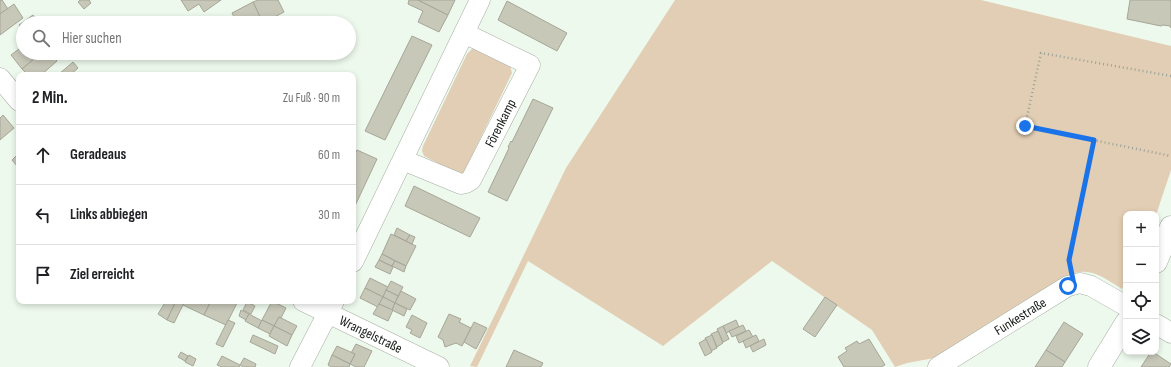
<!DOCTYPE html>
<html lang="de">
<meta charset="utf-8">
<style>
:root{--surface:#fff;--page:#f2f2f2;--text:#202124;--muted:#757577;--line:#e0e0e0}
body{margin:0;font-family:"Sofia Sans Condensed",sans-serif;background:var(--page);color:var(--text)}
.controls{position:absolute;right:12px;bottom:12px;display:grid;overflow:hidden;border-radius:8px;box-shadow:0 2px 6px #0003}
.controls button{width:36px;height:36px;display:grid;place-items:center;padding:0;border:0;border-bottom:1px solid var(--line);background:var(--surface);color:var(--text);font:20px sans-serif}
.stop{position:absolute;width:12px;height:12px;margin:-9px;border:3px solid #1a73e8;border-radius:50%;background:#fff}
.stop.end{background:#1a73e8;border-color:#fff;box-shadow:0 1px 4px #0008}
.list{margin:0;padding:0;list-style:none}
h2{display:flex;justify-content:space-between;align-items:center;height:52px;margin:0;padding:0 16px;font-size:17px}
h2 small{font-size:13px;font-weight:400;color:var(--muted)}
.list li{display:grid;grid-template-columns:26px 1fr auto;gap:12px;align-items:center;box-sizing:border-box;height:60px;padding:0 16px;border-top:1px solid var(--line)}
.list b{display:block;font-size:15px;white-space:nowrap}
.list em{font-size:13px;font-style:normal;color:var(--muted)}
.icon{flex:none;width:22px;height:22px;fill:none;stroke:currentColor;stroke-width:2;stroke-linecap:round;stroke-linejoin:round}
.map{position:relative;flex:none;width:1171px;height:367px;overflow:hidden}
.search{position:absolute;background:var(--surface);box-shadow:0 2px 6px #0003;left:16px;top:16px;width:340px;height:44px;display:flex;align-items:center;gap:10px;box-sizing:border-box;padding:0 14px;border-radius:22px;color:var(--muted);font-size:15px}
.panel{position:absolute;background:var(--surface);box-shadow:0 2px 6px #0003;left:16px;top:72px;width:340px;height:232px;border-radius:8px}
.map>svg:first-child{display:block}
.green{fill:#e2ceb4}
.building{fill:#c7c8b8;stroke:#a5a697}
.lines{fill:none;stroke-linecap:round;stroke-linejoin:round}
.minor-casing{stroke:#a4afa3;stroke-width:21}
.secondary-casing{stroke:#a4afa3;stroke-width:23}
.path{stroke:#98a198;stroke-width:2.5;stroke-dasharray:1 3;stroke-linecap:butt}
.minor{stroke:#fff;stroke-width:20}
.secondary{stroke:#fff;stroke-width:22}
.route{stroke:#1a73e8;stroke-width:5}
.labels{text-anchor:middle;stroke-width:3.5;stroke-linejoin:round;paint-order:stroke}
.street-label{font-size:14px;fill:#161a16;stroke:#fff}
</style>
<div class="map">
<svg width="1171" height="367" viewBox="0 0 1171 367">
<rect width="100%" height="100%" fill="#edf9ec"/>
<!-- green -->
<g class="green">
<path d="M 675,0 L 981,0 L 1171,46 L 1171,170 L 1156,215 L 1156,214 L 1126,214 L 1126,281 L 1122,289 C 1107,280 1093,268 1075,273 C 1071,274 1067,277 1063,279 L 934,358 L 907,363 L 895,367 L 872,330 L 772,261 L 663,346 L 528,261 L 477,367 L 470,366 L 566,168 Z"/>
<path d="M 473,48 L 477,48 L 510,65 L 512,73 L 464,172 L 460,175 L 424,156 L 422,151 L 423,146 L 467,54 Z"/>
</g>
<!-- building -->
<g class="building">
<path d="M 0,0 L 2,0 L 8,9 L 0,14 Z"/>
<path d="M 80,0 L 89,0 L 91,3 L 84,9 L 78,2 Z"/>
<path d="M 181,0 L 221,0 L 204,12 L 199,4 L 188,11 Z"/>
<path d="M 258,0 L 278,0 L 284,12 L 263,23 L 253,2 Z"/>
<path d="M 409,0 L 418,0 L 448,15 L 439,32 L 418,22 L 423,11 L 408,4 Z"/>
<path d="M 418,0 L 455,0 L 448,15 Z"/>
<path d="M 1130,0 L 1171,0 L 1171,28 L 1170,26 L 1163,25 L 1161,26 L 1127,19 Z"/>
<path d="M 507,1 L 567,33 L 557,51 L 498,20 Z"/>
<path d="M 253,2 L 263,23 L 237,23 L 232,13 Z"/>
<path d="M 14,4 L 23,18 L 0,35 L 0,14 Z"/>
<path d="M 33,15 L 37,20 L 33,23 L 23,23 L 22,30 L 19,25 Z"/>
<path d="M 412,36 L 432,45 L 385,140 L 365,131 Z"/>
<path d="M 23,46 L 23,53 L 41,53 L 22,69 L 11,55 Z"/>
<path d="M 41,53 L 50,53 L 57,61 L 41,75 L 28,75 L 22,69 Z"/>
<path d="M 73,62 L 78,68 L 70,75 L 60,75 L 59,74 Z"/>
<path d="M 533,99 L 553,108 L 507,201 L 488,192 L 509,148 L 508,147 L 511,141 L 512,142 Z"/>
<path d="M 3,115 L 14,128 L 0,140 L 0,118 Z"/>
<path d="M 357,150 L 377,159 L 353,210 L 353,158 Z"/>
<path d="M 19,153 L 19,166 L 18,167 L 12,160 Z"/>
<path d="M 414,186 L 480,218 L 470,237 L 405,206 Z"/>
<path d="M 397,228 L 410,235 L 406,241 L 394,235 Z"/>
<path d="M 391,234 L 416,246 L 406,266 L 382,254 Z"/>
<path d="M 410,235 L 415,237 L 412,244 L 406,241 Z"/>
<path d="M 382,254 L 395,261 L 392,266 L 379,260 Z"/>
<path d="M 379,260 L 393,267 L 390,274 L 375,267 Z"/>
<path d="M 395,261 L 406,266 L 404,272 L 392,266 Z"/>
<path d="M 370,278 L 388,287 L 383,297 L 365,288 Z"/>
<path d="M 391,281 L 403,287 L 398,296 L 386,290 Z"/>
<path d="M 365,288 L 383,297 L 378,307 L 360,298 Z"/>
<path d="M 386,290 L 398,296 L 395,303 L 383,297 Z"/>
<path d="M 401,291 L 416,299 L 410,310 L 395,303 Z"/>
<path d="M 383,297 L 395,303 L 392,310 L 379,304 Z"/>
<path d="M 825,297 L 837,305 L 815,337 L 803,329 Z"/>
<path d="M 166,301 L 176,301 L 167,320 L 158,314 Z"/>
<path d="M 176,301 L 185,301 L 174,323 L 167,320 Z"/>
<path d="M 185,301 L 211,301 L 204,315 L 183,305 Z"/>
<path d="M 211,301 L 238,301 L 226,325 L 204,315 Z"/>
<path d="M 272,301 L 286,308 L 281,318 L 279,317 L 274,326 L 262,320 Z"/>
<path d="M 247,302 L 255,306 L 251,314 L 243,310 Z"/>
<path d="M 395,303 L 407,309 L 404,316 L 392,310 Z"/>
<path d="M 379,304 L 393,310 L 388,321 L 373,314 Z"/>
<path d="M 241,310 L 249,314 L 246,320 L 239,316 Z"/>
<path d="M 249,314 L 262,321 L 258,328 L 245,321 Z"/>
<path d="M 449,314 L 461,319 L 459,322 L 471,328 L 462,346 L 456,343 L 445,347 L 443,340 L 438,337 Z"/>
<path d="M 412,315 L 427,323 L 420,338 L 410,333 L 412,330 L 406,327 Z"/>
<path d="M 279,317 L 297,326 L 292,335 L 274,326 Z"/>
<path d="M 228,320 L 235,323 L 223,347 L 216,344 Z"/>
<path d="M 262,320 L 274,326 L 270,334 L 258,328 Z"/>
<path d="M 736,320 L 739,327 L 726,333 L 723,326 Z"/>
<path d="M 474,322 L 487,328 L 476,349 L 464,342 Z"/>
<path d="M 1064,322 L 1083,334 L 1065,362 L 1046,350 Z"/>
<path d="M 743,325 L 746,331 L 732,337 L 729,331 Z"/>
<path d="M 274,326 L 292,335 L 287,346 L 269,336 Z"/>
<path d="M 723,326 L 729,339 L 723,342 L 717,329 Z"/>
<path d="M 749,330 L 753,337 L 739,343 L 736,336 Z"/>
<path d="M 718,331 L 723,343 L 717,347 L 711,334 Z"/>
<path d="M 253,335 L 278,346 L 275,354 L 250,342 Z"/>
<path d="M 712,335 L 717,348 L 711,351 L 705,338 Z"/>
<path d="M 756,335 L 759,341 L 746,348 L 743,341 Z"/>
<path d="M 706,339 L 712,352 L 705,356 L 699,343 Z"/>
<path d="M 764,339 L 766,345 L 753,352 L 750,346 Z"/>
<path d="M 869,339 L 885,365 L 881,367 L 844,367 L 838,357 L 847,351 L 845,348 L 857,341 L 859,344 Z"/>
<path d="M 356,344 L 372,351 L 364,367 L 356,367 L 350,364 L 355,354 L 351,353 Z"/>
<path d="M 337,346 L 355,354 L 350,364 L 332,355 Z"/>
<path d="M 514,350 L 543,363 L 541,367 L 506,367 Z"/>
<path d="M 1046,350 L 1065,362 L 1062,367 L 1035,367 Z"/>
<path d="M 181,352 L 188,356 L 185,361 L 178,357 Z"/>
<path d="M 1151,352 L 1153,352 L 1171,364 L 1169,367 L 1141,367 Z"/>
<path d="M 189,355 L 196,359 L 193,366 L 185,362 Z"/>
<path d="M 332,355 L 350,364 L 349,367 L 331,367 L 328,365 Z"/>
<path d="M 222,356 L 240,365 L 239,367 L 222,367 L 217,365 Z"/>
<path d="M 244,358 L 256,364 L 255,367 L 243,367 L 240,365 Z"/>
</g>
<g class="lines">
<!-- minor casing -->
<g class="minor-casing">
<g id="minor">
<path d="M 0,78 L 19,101"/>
<path d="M 403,160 L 461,184 L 466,183 L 471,180 L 530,65 L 464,33"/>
<path d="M 353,262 L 480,0"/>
<path d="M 303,301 L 439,367"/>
<path d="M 1156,324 L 1171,333"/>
<path d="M 300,367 L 334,301"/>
<path d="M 938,367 L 1068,286 L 1080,283 L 1091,286 L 1126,306"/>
</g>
</g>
<!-- secondary casing -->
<g class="secondary-casing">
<g id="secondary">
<path d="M 1156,262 L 1171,227"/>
<path d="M 1099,367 L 1126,323"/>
</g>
</g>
<!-- path -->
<g class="path">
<path d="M 1171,76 L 1041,53 L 1025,126 L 1171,156"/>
<path d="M 1070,266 L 1069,261 L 1094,140"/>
</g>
<!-- minor -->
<use href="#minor" class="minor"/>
<!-- secondary -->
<use href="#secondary" class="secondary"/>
</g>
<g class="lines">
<!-- route -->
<path class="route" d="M 1025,126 L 1094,140 L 1069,260 L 1074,285 L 1068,286"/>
</g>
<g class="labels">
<!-- street labels -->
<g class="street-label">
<text transform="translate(500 123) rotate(-63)" y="5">Förenkamp</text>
<text transform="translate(1020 316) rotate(-32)" y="5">Funkestraße</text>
<text transform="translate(371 334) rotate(26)" y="5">Wrangelstraße</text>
</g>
</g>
</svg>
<div class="controls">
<button>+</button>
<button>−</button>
<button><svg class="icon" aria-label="locate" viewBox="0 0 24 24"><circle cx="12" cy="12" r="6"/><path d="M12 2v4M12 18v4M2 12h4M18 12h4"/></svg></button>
<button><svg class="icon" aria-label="layers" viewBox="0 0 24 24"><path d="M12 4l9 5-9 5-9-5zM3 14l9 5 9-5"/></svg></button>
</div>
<div class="stop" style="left:1068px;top:286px"></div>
<div class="stop end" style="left:1025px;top:126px"></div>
<div class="search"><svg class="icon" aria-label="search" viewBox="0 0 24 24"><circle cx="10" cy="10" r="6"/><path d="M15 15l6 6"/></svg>Hier suchen</div>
<section class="panel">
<h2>2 Min.<small>Zu Fuß · 90 m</small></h2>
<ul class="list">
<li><svg class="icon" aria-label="ahead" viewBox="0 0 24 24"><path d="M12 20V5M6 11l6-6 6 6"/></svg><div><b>Geradeaus</b></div><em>60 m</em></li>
<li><svg class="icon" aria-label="left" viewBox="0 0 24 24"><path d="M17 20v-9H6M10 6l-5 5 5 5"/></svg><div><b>Links abbiegen</b></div><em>30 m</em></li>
<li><svg class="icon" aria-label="arrive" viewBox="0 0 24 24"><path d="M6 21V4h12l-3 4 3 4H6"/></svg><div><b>Ziel erreicht</b></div></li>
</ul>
</section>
</div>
